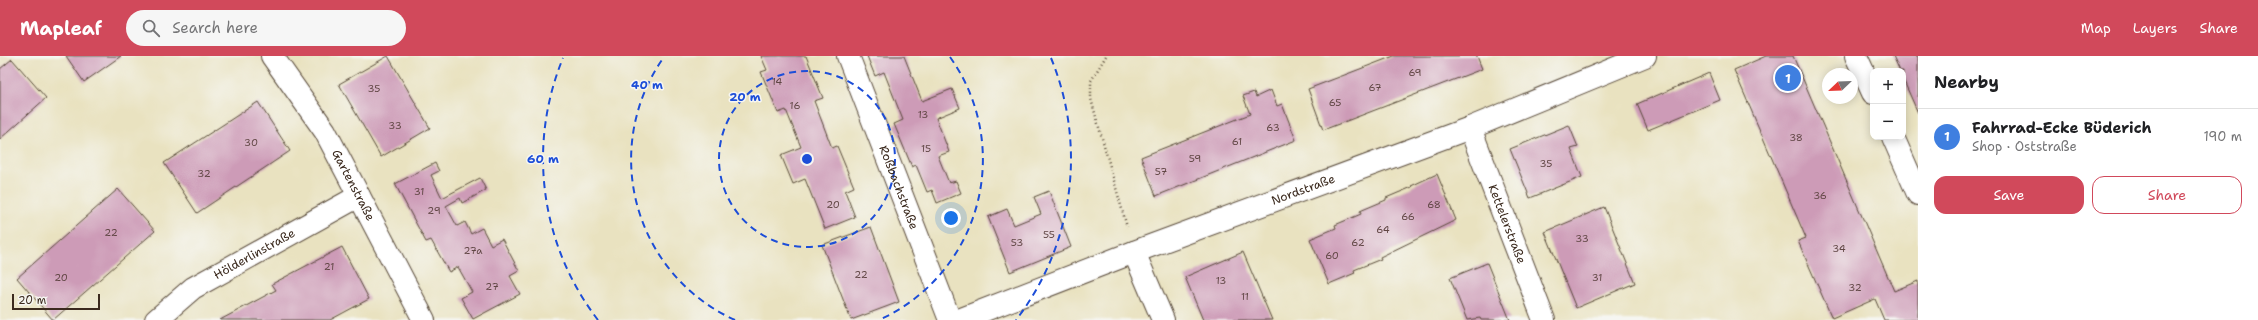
<!DOCTYPE html>
<meta charset="utf-8">
<style>
:root{--surface:#fff;--page:#f6f6f6;--text:#202124;--muted:#757577;--line:#e0e0e0;--accent:#d1495b}
body{margin:0;font-family:"Shantell Sans",sans-serif;background:var(--page);color:var(--text)}
.controls{position:absolute;right:12px;top:12px;display:grid;overflow:hidden;border-radius:8px;box-shadow:0 2px 10px #0003}
.controls button{width:36px;height:36px;display:grid;place-items:center;padding:0;border:0;border-bottom:1px solid var(--line);background:var(--surface);color:var(--text);font:20px sans-serif}
.compass{position:absolute;left:1822px;top:12px;width:36px;height:36px;border-radius:50%;background:var(--surface);box-shadow:0 2px 10px #0003;rotate:247deg}
.scale{position:absolute;left:12px;bottom:10px;width:88px;box-sizing:border-box;padding-left:4px;border:2px solid #3b2a1e;border-top:0;font-size:11px;line-height:14px;white-space:nowrap;color:#3b2a1e;-webkit-text-stroke:3px #f6f6f2;paint-order:stroke}
.you{position:absolute;left:951px;top:162px;width:14px;height:14px;margin:-10px;border:3px solid #fff;border-radius:50%;background:#1a73e8;box-shadow:0 0 0 6px #1a73e833}
.badge{display:grid;place-items:center;width:26px;height:26px;border-radius:50%;background:var(--accent);color:#fff;font-size:13px;font-weight:700}
.pin{position:absolute;translate:-50% -50%;border:2px solid #fff;box-shadow:0 1px 4px #0006}
.list{margin:0;padding:0;list-style:none}
h2{display:flex;justify-content:space-between;align-items:center;height:52px;margin:0;padding:0 16px;font-size:17px}
h2 small{font-size:13px;font-weight:400;color:var(--muted)}
.list li{display:grid;grid-template-columns:26px 1fr auto;gap:12px;align-items:center;box-sizing:border-box;height:56px;padding:0 16px;border-top:1px solid var(--line)}
.list b{display:block;font-size:15px;white-space:nowrap}
.list p{margin:0;font-size:13px;white-space:nowrap;color:var(--muted)}
.list em{font-size:13px;font-style:normal;color:var(--muted)}
.actions{display:flex;gap:8px;padding:12px 16px}
.actions a{flex:1;padding:9px 0;border:1px solid var(--accent);border-radius:12px;text-align:center;font-size:14px;color:var(--accent)}
.actions .main{background:var(--accent);color:#fff}
.icon{flex:none;width:22px;height:22px;fill:none;stroke:currentColor;stroke-width:2;stroke-linecap:round;stroke-linejoin:round}
.map{position:relative;flex:none;width:1918px;height:264px;overflow:hidden}
header{display:flex;align-items:center;gap:24px;box-sizing:border-box;height:56px;padding:0 20px;background:var(--accent);color:#fff}
header strong{font-size:19px}
nav{display:flex;gap:22px;margin-inline-start:auto;font-size:14px}
.search{width:280px;height:36px;background:var(--page);display:flex;align-items:center;gap:10px;box-sizing:border-box;padding:0 14px;border-radius:22px;color:var(--muted);font-size:15px}
main{display:flex}
aside{flex:1;background:var(--surface)}
.map>svg:first-child{display:block}
.building{fill:#cd9bb7}
.lines{fill:none;stroke-linecap:round;stroke-linejoin:round}
.minor-casing{stroke:#554636;stroke-width:24}
.path{stroke:#554636;stroke-width:2.5;stroke-dasharray:1 3;stroke-linecap:butt}
.minor{stroke:#fff;stroke-width:22}
.ring{fill:none;stroke:#1d4ed8;stroke-width:2;stroke-dasharray:7 5}
.labels{text-anchor:middle;stroke-width:3;stroke-linejoin:round;paint-order:stroke}
.number-label{font-size:10px;fill:#604644}
.street-label{font-size:12px;fill:#3b2a1e;stroke:#f6f6f2}
.centre{fill:#1d4ed8;stroke:#f6f6f2;stroke-width:2}
.ring-label{font-size:12px;text-anchor:middle;font-weight:bold;fill:#1d4ed8;stroke:#f6f6f2;stroke-width:3;stroke-linejoin:round;paint-order:stroke}
</style>
<header>
<strong>Mapleaf</strong>
<div class="search"><svg class="icon" aria-label="search" viewBox="0 0 24 24"><circle cx="10" cy="10" r="6"/><path d="M15 15l6 6"/></svg>Search here</div>
<nav><a>Map</a><a>Layers</a><a>Share</a></nav>
</header>
<main>
<div class="map">
<svg width="1918" height="264" viewBox="0 0 1918 264">
<rect width="100%" height="100%" fill="#f6f6f2"/>
<filter id="ink" filterUnits="userSpaceOnUse"><feTurbulence type="fractalNoise" baseFrequency=".025" numOctaves="2"/><feDisplacementMap in="SourceGraphic" scale="8" xChannelSelector="R" yChannelSelector="G"/><feConvolveMatrix kernelMatrix="1 2 1 2 8 2 1 2 1" color-interpolation-filters="sRGB"/></filter>
<filter id="wash" filterUnits="userSpaceOnUse"><feTurbulence type="fractalNoise" baseFrequency=".012" numOctaves="4" result="noise"/><feDisplacementMap in="SourceGraphic" scale="16" xChannelSelector="R" yChannelSelector="G"/><feGaussianBlur stdDeviation="0.9" result="paint"/><feColorMatrix in="noise" values="0 0 0 0 0 0 0 0 0 0 0 0 0 0 0 0 0 1.4 0 .05"/><feComposite in="paint" operator="in"/></filter>
<g filter="url(#wash)">
<rect width="100%" height="100%" fill="#e9e2c0"/>
<g id="blocks">
<!-- building -->
<g class="building">
<path d="M 66,0 L 121,0 L 84,26 Z"/>
<path d="M 388,0 L 430,72 L 381,101 L 339,28 Z"/>
<path d="M 761,0 L 806,0 L 823,42 L 814,45 L 832,92 L 837,90 L 854,131 L 845,135 L 855,161 L 825,173 L 805,123 L 793,128 L 781,99 L 801,91 L 786,54 L 778,57 L 761,16 L 767,14 Z"/>
<path d="M 867,0 L 904,0 L 922,45 L 952,33 L 960,52 L 936,62 L 949,96 L 938,100 L 949,127 L 956,125 L 961,137 L 937,147 L 932,134 L 927,136 L 916,109 L 912,111 L 894,68 L 903,64 L 884,16 L 875,20 Z"/>
<path d="M 1394,0 L 1477,0 L 1482,13 L 1323,74 L 1308,33 Z"/>
<path d="M 1766,0 L 1793,0 L 1894,235 L 1918,225 L 1918,264 L 1884,264 L 1875,243 L 1832,262 L 1798,185 L 1806,182 L 1734,14 Z"/>
<path d="M 1893,0 L 1918,0 L 1918,57 L 1903,23 L 1903,15 L 1900,15 Z"/>
<path d="M 12,3 L 46,42 L 0,83 L 0,13 Z"/>
<path d="M 1709,17 L 1720,44 L 1648,74 L 1637,48 Z"/>
<path d="M 1271,34 L 1277,50 L 1282,48 L 1296,84 L 1156,140 L 1141,101 L 1250,58 L 1243,40 L 1254,36 L 1256,41 Z"/>
<path d="M 258,46 L 290,95 L 197,157 L 164,107 Z"/>
<path d="M 1569,69 L 1578,91 L 1571,93 L 1582,121 L 1530,142 L 1510,93 Z"/>
<path d="M 435,107 L 439,115 L 431,119 L 442,142 L 480,122 L 486,134 L 462,147 L 460,142 L 446,150 L 457,170 L 465,166 L 471,178 L 482,172 L 491,189 L 502,183 L 519,215 L 510,220 L 520,238 L 473,263 L 461,242 L 472,236 L 458,211 L 449,216 L 431,184 L 426,186 L 395,128 Z"/>
<path d="M 1437,118 L 1456,164 L 1380,201 L 1381,203 L 1354,214 L 1355,217 L 1329,228 L 1310,183 L 1336,172 L 1335,169 L 1361,158 L 1360,155 L 1386,144 L 1386,142 L 1412,131 L 1411,130 Z"/>
<path d="M 118,133 L 155,175 L 53,264 L 17,222 Z"/>
<path d="M 1049,135 L 1071,191 L 1010,216 L 988,161 L 1007,153 L 1014,169 L 1041,158 L 1034,141 Z"/>
<path d="M 1604,151 L 1635,227 L 1576,252 L 1545,176 Z"/>
<path d="M 871,171 L 899,246 L 851,264 L 822,189 Z"/>
<path d="M 342,191 L 369,243 L 330,264 L 220,264 L 276,234 L 272,228 Z"/>
<path d="M 1243,196 L 1272,264 L 1203,264 L 1185,221 Z"/>
<path d="M 1487,207 L 1510,264 L 1481,264 L 1480,262 L 1467,264 L 1450,222 Z"/>
</g>
</g>
</g>
<g filter="url(#ink)">
<use href="#blocks" fill-opacity="0" stroke="#554636" stroke-width="1"/>
<g class="lines">
<!-- minor casing -->
<g class="minor-casing">
<g id="minor">
<path id="s1" d="M 272,0 L 325,75 L 424,264"/>
<path id="s2" d="M 848,0 L 950,264"/>
<path d="M 1856,0 L 1873,37"/>
<path id="s3" d="M 1470,72 L 1544,264"/>
<path d="M 1893,81 L 1918,138"/>
<path d="M 1134,196 L 1163,264"/>
<path id="s4" d="M 156,264 L 193,232 L 359,140"/>
<path id="s5" d="M 959,264 L 1134,196 L 1470,72 L 1645,0"/>
</g>
</g>
<!-- path -->
<path class="path" d="M 1106,0 L 1091,25 L 1091,43 L 1127,171"/>
<!-- minor -->
<use href="#minor" class="minor"/>
</g>
</g>
<!-- distance rings -->
<g class="ring">
<circle cx="807" cy="103" r="88"/>
<path d="M735 264A176 176 0 0 1 664 1M950 1A176 176 0 0 1 879 264"/>
<path d="M598 264A264 264 0 0 1 563 2M1051 2A264 264 0 0 1 1016 264"/>
</g>
<g class="labels">
<!-- number labels -->
<g class="number-label">
<text x="1415" y="20">69</text>
<text x="777" y="29">14</text>
<text x="1375" y="35">67</text>
<text x="374" y="36">35</text>
<text x="1335" y="50">65</text>
<text x="795" y="53">16</text>
<text x="923" y="62">13</text>
<text x="395" y="73">33</text>
<text x="1273" y="75">63</text>
<text x="1796" y="85">38</text>
<text x="1237" y="89">61</text>
<text x="251" y="90">30</text>
<text x="926" y="96">15</text>
<text x="1195" y="106">59</text>
<text x="1546" y="111">35</text>
<text x="1161" y="119">57</text>
<text x="204" y="121">32</text>
<text x="419" y="139">31</text>
<text x="1820" y="143">36</text>
<text x="833" y="152">20</text>
<text x="1434" y="152">68</text>
<text x="434" y="158">29</text>
<text x="1408" y="164">66</text>
<text x="1383" y="177">64</text>
<text x="111" y="180">22</text>
<text x="1049" y="182">55</text>
<text x="1582" y="186">33</text>
<text x="1017" y="190">53</text>
<text x="1358" y="190">62</text>
<text x="1839" y="196">34</text>
<text x="473" y="198">27a</text>
<text x="1332" y="203">60</text>
<text x="329" y="214">21</text>
<text x="861" y="222">22</text>
<text x="61" y="225">20</text>
<text x="1597" y="225">31</text>
<text x="1221" y="228">13</text>
<text x="492" y="234">27</text>
<text x="1855" y="235">32</text>
<text x="1245" y="244">11</text>
</g>
<!-- street labels -->
<g class="street-label">
<text dy="4" stroke="none"><textPath href="#s1" startOffset="153">Gartenstraße</textPath></text>
<text dy="4" stroke="none"><textPath href="#s2" startOffset="141">Roßbachstraße</textPath></text>
<text dy="4" stroke="none"><textPath href="#s5" startOffset="368">Nordstraße</textPath></text>
<text dy="4" stroke="none"><textPath href="#s3" startOffset="103">Kettelerstraße</textPath></text>
<text dy="4" stroke="none"><textPath href="#s4" startOffset="119">Hölderlinstraße</textPath></text>
</g>
</g>
<circle cx="807" cy="103" r="6" class="centre"/>
<g class="ring-label">
<text x="647" y="33">40 m</text>
<text x="745" y="45">20 m</text>
<text x="543" y="107">60 m</text>
</g>
</svg>
<div class="controls">
<button>+</button>
<button>−</button>
</div>
<svg class="compass" viewBox="-18 -18 36 36"><path d="M0-13l5 13h-10z" fill="#e53935"/><path d="M0 13l5-13h-10z" fill="#757577"/></svg>
<div class="scale">20 m</div>
<div class="you"></div>
<div class="pin badge" style="left:1788px;top:22px;background:#3f7fe0">1</div>
</div>
<aside>
<h2>Nearby<small></small></h2>
<ul class="list">
<li><span class="badge" style="background:#3f7fe0">1</span><div><b>Fahrrad-Ecke Büderich</b><p>Shop · Oststraße</p></div><em>190 m</em></li>
</ul>
<div class="actions"><a class="main">Save</a><a>Share</a></div>
</aside>
</main>
